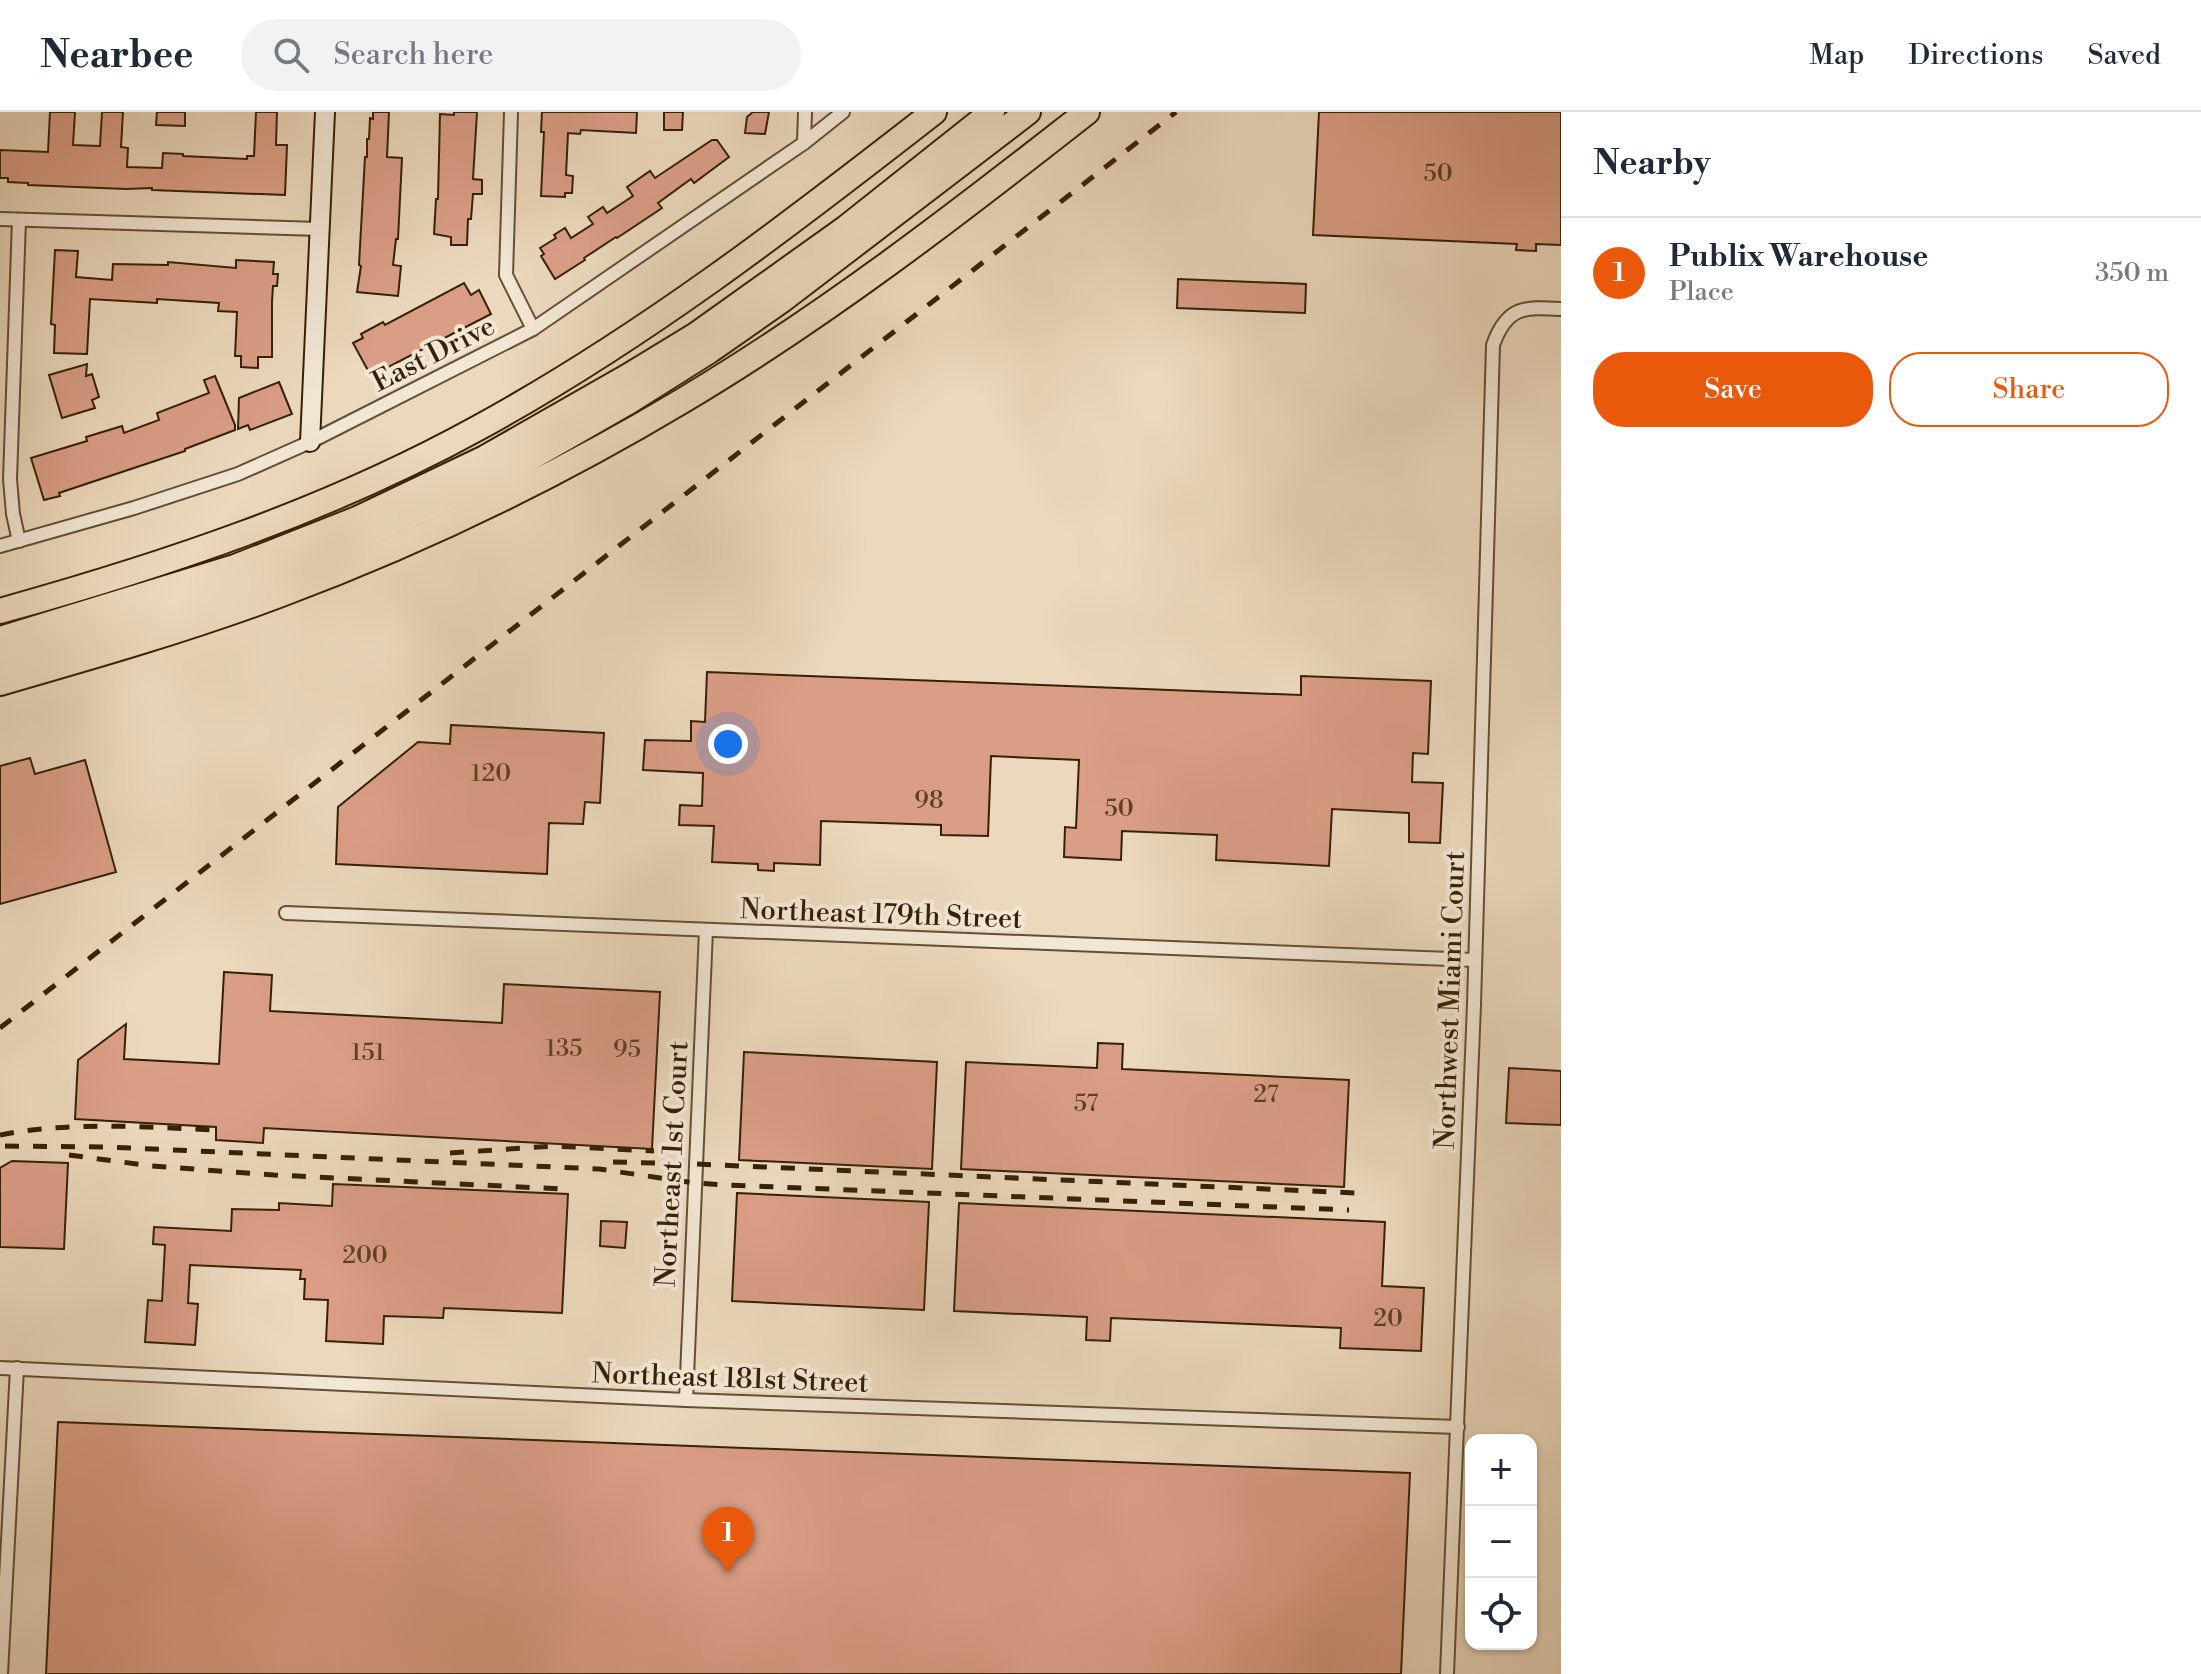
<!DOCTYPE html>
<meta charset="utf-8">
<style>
:root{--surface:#fff;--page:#f2f2f3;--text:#1f2937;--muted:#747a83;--line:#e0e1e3;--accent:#ea580c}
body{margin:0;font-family:"Libre Bodoni",serif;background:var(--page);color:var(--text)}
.controls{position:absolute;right:24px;bottom:24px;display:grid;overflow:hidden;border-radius:16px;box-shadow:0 2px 6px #0004}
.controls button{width:72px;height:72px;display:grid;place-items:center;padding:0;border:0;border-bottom:2px solid var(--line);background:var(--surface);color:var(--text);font:40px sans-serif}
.you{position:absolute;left:728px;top:632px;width:28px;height:28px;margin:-20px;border:6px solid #fff;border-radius:50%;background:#1a73e8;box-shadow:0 0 0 12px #1a73e833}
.badge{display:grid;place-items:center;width:52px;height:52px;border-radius:50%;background:var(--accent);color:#fff;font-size:26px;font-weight:700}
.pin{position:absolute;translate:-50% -66px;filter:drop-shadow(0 2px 4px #0008)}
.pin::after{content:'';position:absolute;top:42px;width:28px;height:24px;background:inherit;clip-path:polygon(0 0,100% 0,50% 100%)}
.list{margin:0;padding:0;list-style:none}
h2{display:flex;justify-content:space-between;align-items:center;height:104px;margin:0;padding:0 32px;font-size:34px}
h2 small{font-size:26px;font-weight:400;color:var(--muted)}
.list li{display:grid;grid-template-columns:52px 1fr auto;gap:24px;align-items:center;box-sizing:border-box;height:112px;padding:0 32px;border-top:2px solid var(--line)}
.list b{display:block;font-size:30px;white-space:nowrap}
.list p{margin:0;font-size:26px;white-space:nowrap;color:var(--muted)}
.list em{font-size:26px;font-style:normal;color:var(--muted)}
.actions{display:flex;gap:16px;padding:24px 32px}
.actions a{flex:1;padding:18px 0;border:2px solid var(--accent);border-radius:32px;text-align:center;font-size:28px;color:var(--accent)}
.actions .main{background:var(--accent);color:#fff}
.icon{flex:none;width:44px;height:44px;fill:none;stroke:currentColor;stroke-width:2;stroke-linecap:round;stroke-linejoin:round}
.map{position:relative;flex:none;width:1561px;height:1562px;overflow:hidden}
header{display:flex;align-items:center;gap:48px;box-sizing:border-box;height:112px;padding:0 40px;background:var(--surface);border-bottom:2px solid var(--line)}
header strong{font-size:38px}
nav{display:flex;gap:44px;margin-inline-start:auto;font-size:28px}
.search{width:560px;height:72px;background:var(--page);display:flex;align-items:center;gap:20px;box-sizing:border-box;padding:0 28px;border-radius:44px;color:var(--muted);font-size:30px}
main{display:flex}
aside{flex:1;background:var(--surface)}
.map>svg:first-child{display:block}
.building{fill:#da9e86;stroke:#362106;stroke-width:2}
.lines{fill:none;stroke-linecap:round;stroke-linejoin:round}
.street-casing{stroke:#634f34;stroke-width:16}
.secondary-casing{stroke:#362106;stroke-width:22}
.highway-casing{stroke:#362106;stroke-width:28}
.street{stroke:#f2e6d4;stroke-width:12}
.secondary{stroke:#f2e6d4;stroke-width:18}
.highway{stroke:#ebd8bd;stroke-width:24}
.rail{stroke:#362106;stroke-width:5;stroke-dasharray:14 14;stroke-linecap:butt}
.labels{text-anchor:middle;stroke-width:8;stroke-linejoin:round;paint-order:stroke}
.number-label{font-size:24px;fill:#5f4026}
.street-label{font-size:28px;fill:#362106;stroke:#f2e6d4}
</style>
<header>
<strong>Nearbee</strong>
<div class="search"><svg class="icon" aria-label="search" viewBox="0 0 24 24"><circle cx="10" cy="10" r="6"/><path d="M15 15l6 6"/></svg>Search here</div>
<nav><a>Map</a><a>Directions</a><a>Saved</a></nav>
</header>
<main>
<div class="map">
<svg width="1561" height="1562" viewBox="0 0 1561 1562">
<rect width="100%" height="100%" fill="#ebd8bd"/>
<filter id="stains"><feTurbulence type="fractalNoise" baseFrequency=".0025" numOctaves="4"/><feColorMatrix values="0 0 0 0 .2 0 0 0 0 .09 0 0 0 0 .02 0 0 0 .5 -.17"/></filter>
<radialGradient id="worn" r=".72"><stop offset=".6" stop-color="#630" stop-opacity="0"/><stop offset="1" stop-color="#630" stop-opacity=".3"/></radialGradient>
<!-- building -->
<g class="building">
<path d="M 50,0 L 75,0 L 73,33 L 100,34 L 102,0 L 123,0 L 121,35 L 128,36 L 127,55 L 162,56 L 163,41 L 183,42 L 183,44 L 247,47 L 247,44 L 254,44 L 256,0 L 277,0 L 276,33 L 287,33 L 285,83 L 152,78 L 152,76 L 126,77 L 28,73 L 28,71 L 8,70 L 8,66 L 0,66 L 0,38 L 48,40 Z"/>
<path d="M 157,0 L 185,0 L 185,14 L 156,13 Z"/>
<path d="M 373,0 L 389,0 L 387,45 L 402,46 L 398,127 L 396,127 L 393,153 L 401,154 L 398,184 L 357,180 L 361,154 L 359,153 L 365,45 L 367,45 L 367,27 L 369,27 L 370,6 L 373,7 Z"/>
<path d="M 454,0 L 477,0 L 473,67 L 482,68 L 482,82 L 473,82 L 471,107 L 468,107 L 467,133 L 451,133 L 451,125 L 434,122 L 436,87 L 438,87 L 440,2 L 454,3 Z"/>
<path d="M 542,0 L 637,0 L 636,21 L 581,18 L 580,22 L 568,21 L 566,63 L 573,64 L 572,81 L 565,81 L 565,85 L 541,84 L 544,20 L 541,20 Z"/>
<path d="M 664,0 L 683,0 L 682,18 L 664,18 Z"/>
<path d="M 753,0 L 769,0 L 765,22 L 745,21 L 747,5 Z"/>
<path d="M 1319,0 L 1561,0 L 1561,133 L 1536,132 L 1536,139 L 1516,138 L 1517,132 L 1313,123 Z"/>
<path d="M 712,28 L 717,28 L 729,45 L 694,71 L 691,67 L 658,91 L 662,96 L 617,126 L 616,125 L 584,146 L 585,148 L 555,167 L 541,144 L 544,142 L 540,136 L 556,126 L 554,123 L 565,116 L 571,126 L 593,112 L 588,105 L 603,95 L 607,101 L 633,84 L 627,75 L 650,59 L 655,66 Z"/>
<path d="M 55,138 L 78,139 L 76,165 L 112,168 L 113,152 L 168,153 L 168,150 L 236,156 L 236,148 L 274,150 L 273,162 L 278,162 L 277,174 L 273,174 L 272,190 L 272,245 L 258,245 L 258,256 L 241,255 L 241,244 L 235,244 L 237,200 L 218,199 L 219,191 L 157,187 L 157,191 L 90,187 L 87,242 L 54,241 L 55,213 L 51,212 Z"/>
<path d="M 1178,167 L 1306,172 L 1305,201 L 1177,196 Z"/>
<path d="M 464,171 L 471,183 L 479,178 L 491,202 L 371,264 L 353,231 L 363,226 L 361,222 L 383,210 L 385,213 Z"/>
<path d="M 87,252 L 86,264 L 92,262 L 99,285 L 92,288 L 95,296 L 62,306 L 49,263 Z"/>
<path d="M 215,264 L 235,313 L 235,318 L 185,337 L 185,339 L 59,381 L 60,384 L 44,388 L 31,346 L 87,329 L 86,325 L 122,314 L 124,321 L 159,308 L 157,301 L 209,281 L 204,268 Z"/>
<path d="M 279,270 L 292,302 L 250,318 L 248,313 L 238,317 L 239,286 Z"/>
<path d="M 707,560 L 1301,583 L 1301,564 L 1431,569 L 1428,642 L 1413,641 L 1412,670 L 1443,671 L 1440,731 L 1409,730 L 1409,701 L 1332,697 L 1329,754 L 1216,748 L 1217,723 L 1122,719 L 1121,748 L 1064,745 L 1065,715 L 1076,716 L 1079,648 L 991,644 L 988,724 L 941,723 L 941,713 L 821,709 L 820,753 L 774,751 L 774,759 L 758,758 L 758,752 L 712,750 L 714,714 L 679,713 L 680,693 L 702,694 L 703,661 L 643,658 L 645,628 L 691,629 L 691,609 L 705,610 Z"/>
<path d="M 451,613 L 604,621 L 600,691 L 585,690 L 583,712 L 549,711 L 547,762 L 336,752 L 338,695 L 418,630 L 450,632 Z"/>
<path d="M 30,646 L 35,662 L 85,648 L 116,760 L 0,792 L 0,654 Z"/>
<path d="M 224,860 L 272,863 L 270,899 L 502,911 L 504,872 L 660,880 L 652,1037 L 264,1016 L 263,1031 L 216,1028 L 216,1015 L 75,1007 L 78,948 L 126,912 L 124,947 L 219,952 Z"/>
<path d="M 1098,931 L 1123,932 L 1122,957 L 1349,968 L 1344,1075 L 961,1057 L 966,950 L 1097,956 Z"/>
<path d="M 744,940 L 937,950 L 932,1057 L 739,1048 Z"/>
<path d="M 1509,956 L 1561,959 L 1561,1013 L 1506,1011 Z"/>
<path d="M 12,1049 L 68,1051 L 64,1137 L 0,1135 L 0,1056 Z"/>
<path d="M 333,1072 L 568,1082 L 562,1201 L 444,1196 L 443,1206 L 384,1204 L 383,1232 L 326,1229 L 328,1188 L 304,1187 L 305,1167 L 300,1167 L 301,1158 L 190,1153 L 188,1191 L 198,1192 L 195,1233 L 145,1230 L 148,1188 L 162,1189 L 165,1133 L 153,1132 L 154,1115 L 231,1119 L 232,1097 L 279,1098 L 279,1091 L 332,1094 Z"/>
<path d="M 737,1081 L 929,1090 L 924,1198 L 732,1189 Z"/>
<path d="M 959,1091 L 1385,1110 L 1382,1174 L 1424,1176 L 1421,1239 L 1340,1236 L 1341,1216 L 1111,1206 L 1110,1229 L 1086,1228 L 1087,1205 L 954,1199 Z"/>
<path d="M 601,1109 L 627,1110 L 625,1136 L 600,1134 Z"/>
<path d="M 58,1310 L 1410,1361 L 1401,1562 L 46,1562 Z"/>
</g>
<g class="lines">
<!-- street casing -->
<g class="street-casing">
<g id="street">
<path d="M 511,0 L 506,163 L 533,217"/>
<path d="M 804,31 L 805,0"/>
<path d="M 0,107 L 320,117"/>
<path d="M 19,108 L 10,367 L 13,402 L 19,429"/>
<path d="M 0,434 L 134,396 L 238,362 L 310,330 L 533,217 L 804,31 L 843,0"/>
<path d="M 286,801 L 1475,848"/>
<path d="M 0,1256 L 686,1288 L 1458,1315"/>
<path d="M 686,1288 L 706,818"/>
<path d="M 1,1562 L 17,1256"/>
<path d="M 1447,1562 L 1474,893 L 1493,233 C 1507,194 1524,195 1561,197"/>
</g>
</g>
<!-- secondary casing -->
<g class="secondary-casing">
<path id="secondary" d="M 310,330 L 325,0"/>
</g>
<!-- highway casing -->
<g class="highway-casing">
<g id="highway">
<path d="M 0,499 C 165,453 327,399 478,316 C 641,227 788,114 934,0"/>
<path d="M 0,527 L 235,455 L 357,407 L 485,346 L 627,265 L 696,223 L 846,116 L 992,0"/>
<path d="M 0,549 L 194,491 L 308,449 L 497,365 L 628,290 L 709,239 L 782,188 L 1028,0"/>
<path d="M 0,571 C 94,544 188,517 279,483 C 418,431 555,365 682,289 C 825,204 957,102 1087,0"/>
</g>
</g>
<!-- street -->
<use href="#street" class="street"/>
<!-- secondary -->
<use href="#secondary" class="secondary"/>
<!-- highway -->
<use href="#highway" class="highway"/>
<!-- rail -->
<g class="rail">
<path d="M 0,916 L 1176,0"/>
<path d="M 0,1023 C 71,1009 144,1015 216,1018"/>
<path d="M 5,1034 L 106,1035 L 599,1057 L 695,1071 L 727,1073 L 1349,1098"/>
<path d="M 450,1041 L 554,1034 L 654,1039"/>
<path d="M 69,1043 L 152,1054 L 274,1063 L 563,1077"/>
<path d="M 613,1050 L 696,1052 L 1357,1081"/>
</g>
</g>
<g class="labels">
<!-- number labels -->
<g class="number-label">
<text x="1438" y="69">50</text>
<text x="491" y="669">120</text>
<text x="929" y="696">98</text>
<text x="1119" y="704">50</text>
<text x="564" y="944">135</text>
<text x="627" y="945">95</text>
<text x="368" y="948">151</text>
<text x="1266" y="990">27</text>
<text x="1086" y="999">57</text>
<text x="365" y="1151">200</text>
<text x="1388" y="1214">20</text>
</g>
<!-- street labels -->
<g class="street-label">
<text transform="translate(433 241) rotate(-27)" y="10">East Drive</text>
<text transform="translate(881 801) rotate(2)" y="10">Northeast 179th Street</text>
<text transform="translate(1449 888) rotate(-88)" y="10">Northwest Miami Court</text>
<text transform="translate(671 1052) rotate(-87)" y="10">Northeast 1st Court</text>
<text transform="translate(730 1265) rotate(2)" y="10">Northeast 181st Street</text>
</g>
</g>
<rect width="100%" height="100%" filter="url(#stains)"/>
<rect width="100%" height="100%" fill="url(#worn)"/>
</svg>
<div class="controls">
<button>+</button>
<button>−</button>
<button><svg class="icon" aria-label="locate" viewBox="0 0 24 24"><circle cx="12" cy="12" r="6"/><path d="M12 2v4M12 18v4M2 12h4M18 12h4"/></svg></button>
</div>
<div class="you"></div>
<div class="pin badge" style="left:728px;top:1461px">1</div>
</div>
<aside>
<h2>Nearby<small></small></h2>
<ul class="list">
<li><span class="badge">1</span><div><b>Publix Warehouse</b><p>Place</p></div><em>350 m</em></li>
</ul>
<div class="actions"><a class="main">Save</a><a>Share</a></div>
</aside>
</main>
